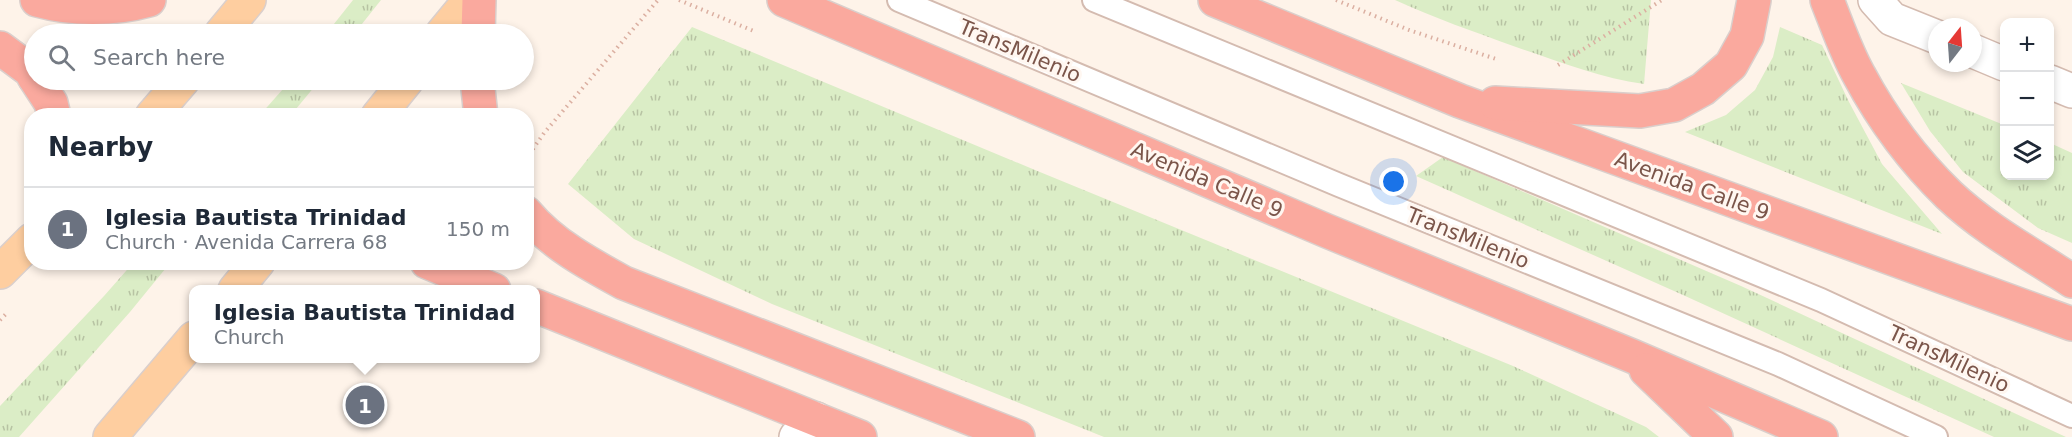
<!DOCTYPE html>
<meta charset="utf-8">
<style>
:root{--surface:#fff;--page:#f2f2f3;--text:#1f2937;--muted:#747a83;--line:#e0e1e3;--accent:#ea580c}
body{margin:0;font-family:"DejaVu Sans",sans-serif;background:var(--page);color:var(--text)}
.controls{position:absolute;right:18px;top:18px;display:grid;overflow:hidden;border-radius:12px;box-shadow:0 3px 9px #0003}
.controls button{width:54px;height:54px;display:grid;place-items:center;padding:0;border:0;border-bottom:2px solid var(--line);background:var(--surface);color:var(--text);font:30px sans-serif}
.compass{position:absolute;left:1928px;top:18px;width:54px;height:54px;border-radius:50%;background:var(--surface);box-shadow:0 3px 9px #0003;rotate:17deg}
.you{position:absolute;left:1394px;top:182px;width:21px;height:21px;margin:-15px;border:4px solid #fff;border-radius:50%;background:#1a73e8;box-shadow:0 0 0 9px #1a73e833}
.badge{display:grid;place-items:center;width:39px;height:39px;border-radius:50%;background:var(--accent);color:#fff;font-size:20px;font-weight:700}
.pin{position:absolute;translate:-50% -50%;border:3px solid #fff;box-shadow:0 2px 6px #0006}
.popup{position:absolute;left:189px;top:285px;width:351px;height:78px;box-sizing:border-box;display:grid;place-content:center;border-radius:12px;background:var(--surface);filter:drop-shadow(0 2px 4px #0005);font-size:20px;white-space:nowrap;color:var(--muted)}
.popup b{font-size:22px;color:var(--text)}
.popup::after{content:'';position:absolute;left:50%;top:100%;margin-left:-12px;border:12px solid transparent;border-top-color:var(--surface)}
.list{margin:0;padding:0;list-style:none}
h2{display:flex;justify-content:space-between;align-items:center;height:78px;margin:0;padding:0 24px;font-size:26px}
h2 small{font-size:20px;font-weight:400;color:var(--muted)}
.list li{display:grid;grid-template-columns:39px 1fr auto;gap:18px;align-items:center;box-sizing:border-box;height:84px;padding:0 24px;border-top:2px solid var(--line)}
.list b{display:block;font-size:22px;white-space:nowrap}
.list p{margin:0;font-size:20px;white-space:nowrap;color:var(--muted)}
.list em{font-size:20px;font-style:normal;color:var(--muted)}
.icon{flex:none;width:33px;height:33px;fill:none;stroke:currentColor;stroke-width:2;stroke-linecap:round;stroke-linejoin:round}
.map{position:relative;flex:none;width:2072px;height:437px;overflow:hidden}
.search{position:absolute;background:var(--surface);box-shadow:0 3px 9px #0003;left:24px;top:24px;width:510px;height:66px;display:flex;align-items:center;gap:15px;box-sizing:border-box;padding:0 21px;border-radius:33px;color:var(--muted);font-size:22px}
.panel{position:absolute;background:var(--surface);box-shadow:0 3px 9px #0003;left:24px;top:108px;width:510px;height:162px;border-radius:24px}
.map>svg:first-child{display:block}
.grass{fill:url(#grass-tufts)}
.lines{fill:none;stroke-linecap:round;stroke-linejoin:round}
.lane-casing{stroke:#d4bbb0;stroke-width:26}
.street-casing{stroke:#d4bbb0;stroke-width:36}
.primary-casing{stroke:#dacfcc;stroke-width:36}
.highway-casing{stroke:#dacfcc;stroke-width:36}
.path{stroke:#dbafa1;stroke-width:4;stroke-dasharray:1.5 4.5;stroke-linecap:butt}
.lane{stroke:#fff;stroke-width:22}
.street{stroke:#fff;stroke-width:33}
.primary{stroke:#fecea0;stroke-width:33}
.highway{stroke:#faa99e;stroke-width:33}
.labels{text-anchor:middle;stroke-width:6;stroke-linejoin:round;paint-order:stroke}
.street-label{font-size:21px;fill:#7b554a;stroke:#fff7f1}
</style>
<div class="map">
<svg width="2072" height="437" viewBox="0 0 2072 437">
<defs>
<pattern id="grass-tufts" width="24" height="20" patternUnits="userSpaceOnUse" patternTransform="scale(1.5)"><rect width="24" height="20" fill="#dbedc6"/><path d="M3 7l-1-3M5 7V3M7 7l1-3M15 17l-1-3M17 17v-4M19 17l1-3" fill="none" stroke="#b7c3a3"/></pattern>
</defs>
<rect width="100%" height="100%" fill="#fef3e9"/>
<!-- grass -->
<g class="grass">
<path d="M 353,0 L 381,0 L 354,34 L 326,34 Z"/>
<path d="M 1395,0 L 1651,0 L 1644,84 C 1600,78 1558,61 1516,47 C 1475,32 1434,18 1395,0 Z"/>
<path d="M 692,27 L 1035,170 L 1513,366 L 1646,427 L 1659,437 L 1104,437 L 772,304 L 634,239 L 568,184 Z"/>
<path d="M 1780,27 L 1822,45 L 1849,102 L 1882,164 L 1942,234 L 1685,132 L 1726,115 L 1755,90 L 1773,57 Z"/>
<path d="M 291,80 L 320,80 L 291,115 L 260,115 Z"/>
<path d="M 1901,83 L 2004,125 L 2004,176 L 2050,176 L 2050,143 L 2072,153 L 2072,243 L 2038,228 L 1963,172 L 1930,131 Z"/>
<path d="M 1443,157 L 1741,286 L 2066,437 L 1994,437 L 1683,295 L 1416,176 Z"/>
<path d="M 133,263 L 170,263 L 130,312 L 19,437 L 0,437 L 0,406 L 104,296 Z"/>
</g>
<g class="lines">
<!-- lane casing -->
<g class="lane-casing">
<g id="lane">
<path d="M 899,0 L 1339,185 L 1778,364 L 1936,437"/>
<path d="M 1094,0 L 1821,300 L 2072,416"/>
</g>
</g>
<!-- street casing -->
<g class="street-casing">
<g id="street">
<path d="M 1875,0 L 1892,19 L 1937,37"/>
<path d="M 1973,51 L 2004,64"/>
<path d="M 2050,82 L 2072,91"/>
<path d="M 796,437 L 816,419"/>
</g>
</g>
<!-- primary casing -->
<g class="primary-casing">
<g id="primary">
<path d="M 221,34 L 249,0"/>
<path d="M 442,34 L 470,0"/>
<path d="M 152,116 L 183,80"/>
<path d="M 378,116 L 407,80"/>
<path d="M 0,272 L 32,240"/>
<path d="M 235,290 L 258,262"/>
<path d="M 110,437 L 194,338"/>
</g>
</g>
<!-- highway casing -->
<g class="highway-casing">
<g id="highway">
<path d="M 37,0 C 73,10 113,10 149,0"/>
<path d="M 784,0 L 1327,231 L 1632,356 L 1821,437"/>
<path d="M 1215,0 L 1460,101 L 2072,324"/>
<path d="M 1827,0 C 1837,25 1846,52 1859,75 C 1882,118 1914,161 1949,195 C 1985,229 2031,254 2072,281"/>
<path d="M 478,34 L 479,0"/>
<path d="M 0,48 L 31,71 L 34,77"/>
<path d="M 36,80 L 51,103 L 54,116"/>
<path d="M 477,80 L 481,116"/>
<path d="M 1495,103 L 1640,111 L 1674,105 L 1703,89 L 1731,65 L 1747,36 L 1754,0"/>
<path d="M 526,213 C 552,244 589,264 624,283 L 1018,437"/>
<path d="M 427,262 L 494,290"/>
<path d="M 536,306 L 860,437"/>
<path d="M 1646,370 L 1716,437"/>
</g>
</g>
<!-- path -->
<g class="path">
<path d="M 679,0 L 756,32"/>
<path d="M 1336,0 L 1409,30 L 1499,60"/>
<path d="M 1558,65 L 1662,0"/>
<path d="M 526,159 L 544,133 L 658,0"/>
<path d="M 0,320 L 7,313"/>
</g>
<!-- lane -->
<use href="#lane" class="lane"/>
<!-- street -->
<use href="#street" class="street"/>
<!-- primary -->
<use href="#primary" class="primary"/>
<!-- highway -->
<use href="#highway" class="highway"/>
</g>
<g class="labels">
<!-- street labels -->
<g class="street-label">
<text transform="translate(1020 51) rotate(23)" y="7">TransMilenio</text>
<text transform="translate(1207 180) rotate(23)" y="7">Avenida Calle 9</text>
<text transform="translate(1692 186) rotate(20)" y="7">Avenida Calle 9</text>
<text transform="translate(1468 238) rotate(22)" y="7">TransMilenio</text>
<text transform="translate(1949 359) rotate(25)" y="7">TransMilenio</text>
</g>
</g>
</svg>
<div class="controls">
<button>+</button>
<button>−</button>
<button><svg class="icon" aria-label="layers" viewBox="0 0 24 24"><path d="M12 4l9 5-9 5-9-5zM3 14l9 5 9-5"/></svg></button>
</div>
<svg class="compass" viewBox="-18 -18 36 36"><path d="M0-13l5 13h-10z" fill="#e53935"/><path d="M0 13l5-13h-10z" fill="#747a83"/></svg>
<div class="you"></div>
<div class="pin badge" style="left:365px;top:405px;background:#6b7280">1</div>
<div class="popup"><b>Iglesia Bautista Trinidad</b>Church</div>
<div class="search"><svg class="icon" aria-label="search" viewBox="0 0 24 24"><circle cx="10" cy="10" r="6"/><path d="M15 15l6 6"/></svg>Search here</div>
<section class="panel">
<h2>Nearby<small></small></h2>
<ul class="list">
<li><span class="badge" style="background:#6b7280">1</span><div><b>Iglesia Bautista Trinidad</b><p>Church · Avenida Carrera 68</p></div><em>150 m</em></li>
</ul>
</section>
</div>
